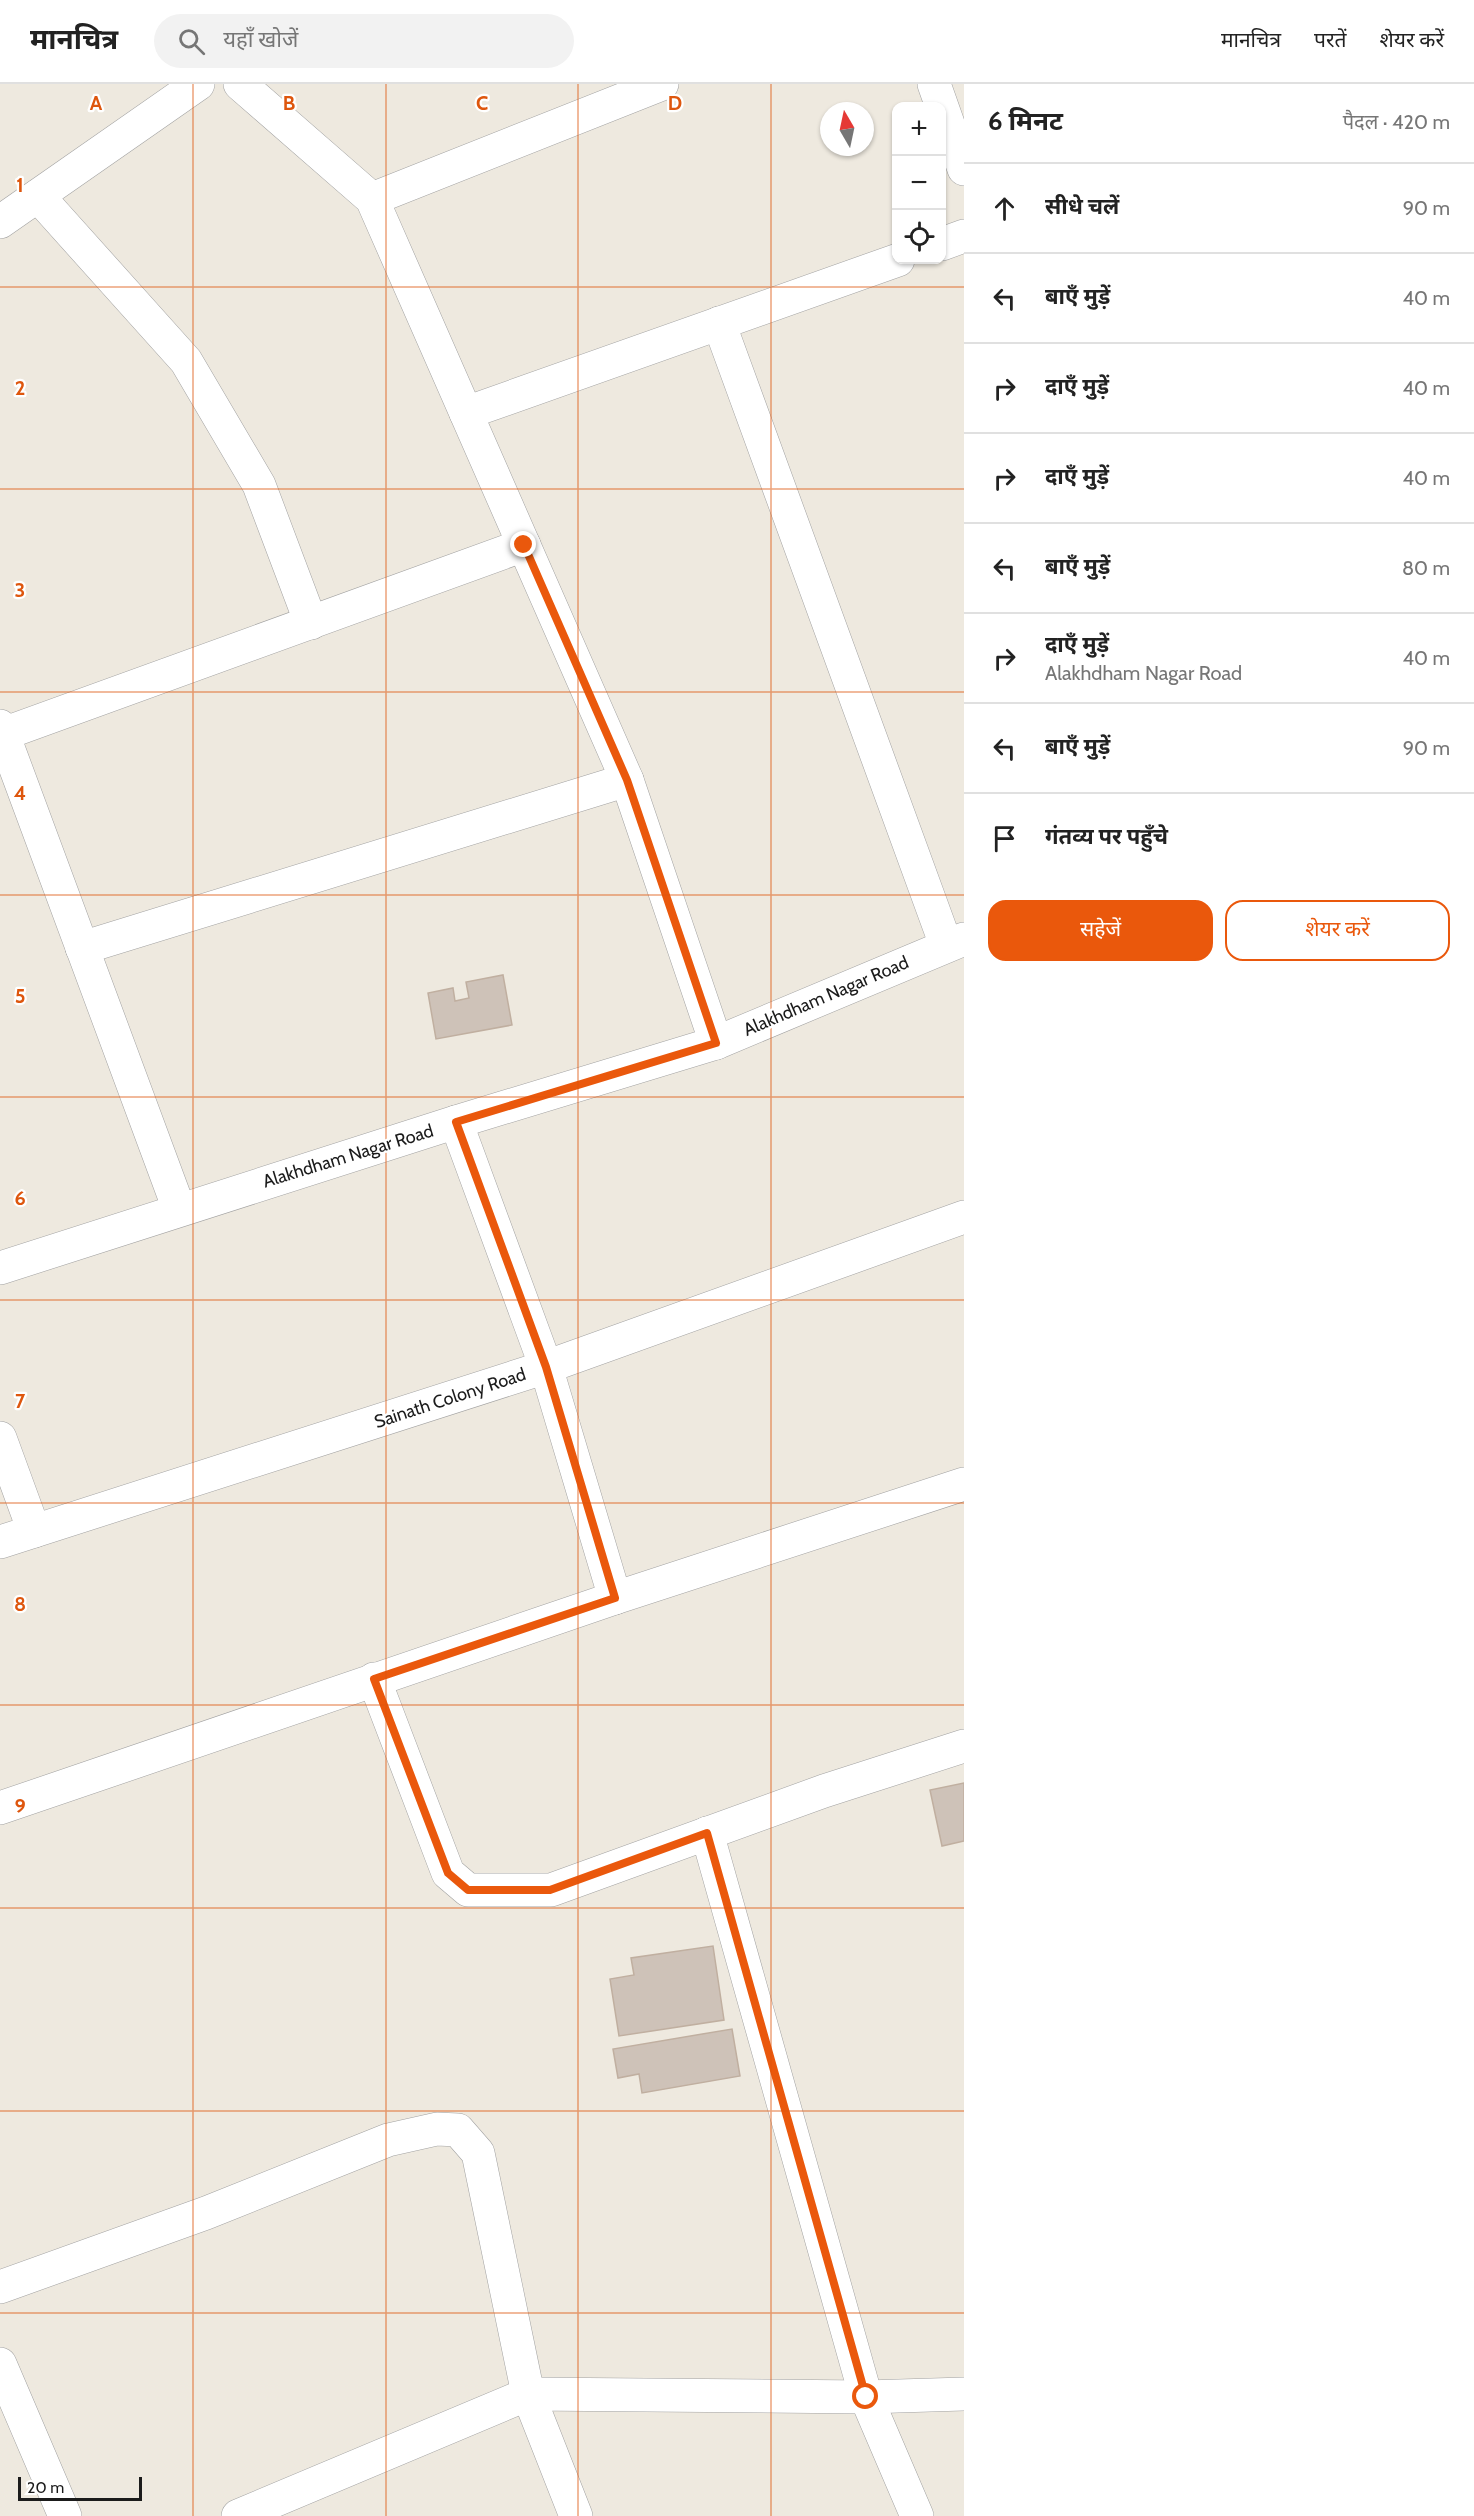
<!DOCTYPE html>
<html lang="hi">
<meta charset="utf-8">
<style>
:root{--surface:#fff;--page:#f2f2f2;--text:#222;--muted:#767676;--line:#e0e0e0;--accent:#ea580c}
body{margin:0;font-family:Cabin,"Noto Sans Devanagari",sans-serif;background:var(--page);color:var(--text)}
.controls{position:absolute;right:18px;top:18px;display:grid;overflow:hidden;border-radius:12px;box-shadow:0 2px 4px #0004}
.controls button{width:54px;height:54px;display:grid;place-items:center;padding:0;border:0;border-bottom:2px solid var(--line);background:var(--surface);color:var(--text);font:30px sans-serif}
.compass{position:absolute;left:820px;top:18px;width:54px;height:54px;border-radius:50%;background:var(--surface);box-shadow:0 2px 4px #0004;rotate:351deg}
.scale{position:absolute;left:18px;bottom:15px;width:124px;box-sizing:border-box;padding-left:6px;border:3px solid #1b1b1b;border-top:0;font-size:16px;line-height:21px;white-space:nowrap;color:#1b1b1b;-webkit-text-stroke:4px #fff;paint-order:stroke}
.stop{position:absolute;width:18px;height:18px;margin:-14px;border:4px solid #ea580c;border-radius:50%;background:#fff}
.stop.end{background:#ea580c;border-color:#fff;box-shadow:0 2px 6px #0008}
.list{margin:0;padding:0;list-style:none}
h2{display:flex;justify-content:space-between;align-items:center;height:78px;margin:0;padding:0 24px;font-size:26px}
h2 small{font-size:20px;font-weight:400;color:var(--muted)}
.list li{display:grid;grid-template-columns:39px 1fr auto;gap:18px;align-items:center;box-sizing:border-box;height:90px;padding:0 24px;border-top:2px solid var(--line)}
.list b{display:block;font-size:22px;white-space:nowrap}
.list p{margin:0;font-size:20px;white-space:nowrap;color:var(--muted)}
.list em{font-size:20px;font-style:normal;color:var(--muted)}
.actions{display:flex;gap:12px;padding:18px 24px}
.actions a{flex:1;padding:14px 0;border:2px solid var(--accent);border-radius:18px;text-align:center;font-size:21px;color:var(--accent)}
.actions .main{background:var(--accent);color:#fff}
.icon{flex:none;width:33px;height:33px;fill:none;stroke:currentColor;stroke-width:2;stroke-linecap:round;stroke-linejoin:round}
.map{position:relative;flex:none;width:964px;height:2432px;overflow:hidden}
header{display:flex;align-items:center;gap:36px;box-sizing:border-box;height:84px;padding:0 30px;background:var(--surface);border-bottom:2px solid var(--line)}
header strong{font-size:28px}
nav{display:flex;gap:33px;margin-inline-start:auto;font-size:21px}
.search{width:420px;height:54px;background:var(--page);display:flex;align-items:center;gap:15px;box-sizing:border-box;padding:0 21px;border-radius:33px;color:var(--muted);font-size:22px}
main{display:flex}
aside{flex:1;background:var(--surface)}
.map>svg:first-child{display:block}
.building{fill:#cec2b8;stroke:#c0afa0;stroke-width:1.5}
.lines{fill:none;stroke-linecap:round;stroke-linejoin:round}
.minor-casing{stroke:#a2a2a2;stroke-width:34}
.minor{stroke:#fff;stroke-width:33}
.route{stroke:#ea580c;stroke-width:8}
.grid{fill:none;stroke:#de560d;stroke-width:1.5;stroke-opacity:0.55}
.labels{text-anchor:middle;stroke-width:4.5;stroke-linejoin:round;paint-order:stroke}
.street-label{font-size:18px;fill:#1b1b1b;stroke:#fff}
.grid-label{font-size:20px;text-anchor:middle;font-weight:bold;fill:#de560d;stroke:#fff;stroke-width:4.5;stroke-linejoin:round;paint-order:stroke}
</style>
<header>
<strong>मानचित्र</strong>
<div class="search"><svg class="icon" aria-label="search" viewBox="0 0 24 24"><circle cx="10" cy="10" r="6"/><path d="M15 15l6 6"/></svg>यहाँ खोजें</div>
<nav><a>मानचित्र</a><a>परतें</a><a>शेयर करें</a></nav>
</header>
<main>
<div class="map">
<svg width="964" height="2432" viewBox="0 0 964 2432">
<rect width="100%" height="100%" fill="#eee9df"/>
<!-- building -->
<g class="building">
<path d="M 503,891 L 512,941 L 436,955 L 428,909 L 453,904 L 455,917 L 469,914 L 466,898 Z"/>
<path d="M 964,1699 L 964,1757 L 942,1762 L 930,1706 Z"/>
<path d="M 713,1862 L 724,1936 L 619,1952 L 610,1895 L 634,1891 L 631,1874 Z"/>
<path d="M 732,1945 L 740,1992 L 642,2009 L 639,1990 L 618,1994 L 613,1965 Z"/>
</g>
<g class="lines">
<!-- minor casing -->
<g class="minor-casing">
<g id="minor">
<path d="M 240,0 L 372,115 L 627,696 L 716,959"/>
<path d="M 934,0 L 964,85"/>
<path d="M 38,112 L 186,277 L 259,401 L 311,539"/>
<path d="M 372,115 L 662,0"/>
<path d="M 0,138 L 198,0"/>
<path d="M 942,160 L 964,152"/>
<path d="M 719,239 L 946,861"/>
<path d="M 466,329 L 898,176"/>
<path d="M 0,642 L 179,1125"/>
<path d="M 3,650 L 524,461"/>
<path d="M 82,864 L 627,696"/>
<path d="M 456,1038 L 546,1283 L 615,1514"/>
<path d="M 0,1184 L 456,1038 L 716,959 L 964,855"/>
<path d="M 0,1354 L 34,1447"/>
<path d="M 0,1458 L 546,1283 L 964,1133"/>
<path d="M 374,1595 L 448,1789 L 468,1806 L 551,1806 L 824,1707 L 964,1662"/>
<path d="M 0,1724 L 615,1514 L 964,1400"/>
<path d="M 707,1749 L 866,2313 L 917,2432"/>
<path d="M 0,2203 L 206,2129 L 388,2056 L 437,2045 L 458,2046 L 478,2069 L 528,2310 L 576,2432"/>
<path d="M 0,2280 L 65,2432"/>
<path d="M 238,2432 L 528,2310 L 866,2313 L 964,2310"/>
</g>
</g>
<!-- minor -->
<use href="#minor" class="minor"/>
</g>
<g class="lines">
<!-- route -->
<path class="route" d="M 524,461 L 627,696 L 716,959 L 456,1038 L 546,1283 L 615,1514 L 374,1595 L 448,1789 L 468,1806 L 550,1806 L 707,1749 L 866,2313"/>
</g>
<!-- grid -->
<path class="grid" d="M 193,0 L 193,2432M 386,0 L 386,2432M 578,0 L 578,2432M 771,0 L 771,2432M 0,203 L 964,203M 0,405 L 964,405M 0,608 L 964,608M 0,811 L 964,811M 0,1013 L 964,1013M 0,1216 L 964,1216M 0,1419 L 964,1419M 0,1621 L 964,1621M 0,1824 L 964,1824M 0,2027 L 964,2027M 0,2229 L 964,2229"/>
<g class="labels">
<!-- street labels -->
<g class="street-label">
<text transform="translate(826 912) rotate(-23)" y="6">Alakhdham Nagar Road</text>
<text transform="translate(348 1072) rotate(-17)" y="6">Alakhdham Nagar Road</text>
<text transform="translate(450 1314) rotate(-18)" y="6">Sainath Colony Road</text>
</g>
</g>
<g class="grid-label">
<text x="96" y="26">A</text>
<text x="289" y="26">B</text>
<text x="482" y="26">C</text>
<text x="675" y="26">D</text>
<text x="20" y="108">1</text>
<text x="20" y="311">2</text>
<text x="20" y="513">3</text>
<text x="20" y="716">4</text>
<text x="20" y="919">5</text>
<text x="20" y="1121">6</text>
<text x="20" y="1324">7</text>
<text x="20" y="1527">8</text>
<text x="20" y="1729">9</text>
</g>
</svg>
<div class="controls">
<button>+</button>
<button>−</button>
<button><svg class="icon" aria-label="locate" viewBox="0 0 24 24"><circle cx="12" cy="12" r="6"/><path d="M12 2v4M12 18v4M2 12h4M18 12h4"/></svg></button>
</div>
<svg class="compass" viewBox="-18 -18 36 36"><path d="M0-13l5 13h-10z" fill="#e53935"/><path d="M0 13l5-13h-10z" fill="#767676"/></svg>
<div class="scale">20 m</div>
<div class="stop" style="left:866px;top:2313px"></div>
<div class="stop end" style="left:524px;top:461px"></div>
</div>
<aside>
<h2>6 मिनट<small>पैदल · 420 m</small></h2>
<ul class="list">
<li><svg class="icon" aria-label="ahead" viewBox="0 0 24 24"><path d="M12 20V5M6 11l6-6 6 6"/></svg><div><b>सीधे चलें</b></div><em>90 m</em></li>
<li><svg class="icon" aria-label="left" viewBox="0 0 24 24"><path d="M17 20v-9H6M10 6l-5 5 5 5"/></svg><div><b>बाएँ मुड़ें</b></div><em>40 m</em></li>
<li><svg class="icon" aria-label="right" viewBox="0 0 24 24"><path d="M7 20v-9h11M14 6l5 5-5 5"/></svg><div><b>दाएँ मुड़ें</b></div><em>40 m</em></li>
<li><svg class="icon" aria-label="right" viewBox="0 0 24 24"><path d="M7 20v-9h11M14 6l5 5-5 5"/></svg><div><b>दाएँ मुड़ें</b></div><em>40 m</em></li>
<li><svg class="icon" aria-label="left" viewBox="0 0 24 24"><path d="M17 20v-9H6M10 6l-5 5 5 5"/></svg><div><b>बाएँ मुड़ें</b></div><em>80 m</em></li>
<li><svg class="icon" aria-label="right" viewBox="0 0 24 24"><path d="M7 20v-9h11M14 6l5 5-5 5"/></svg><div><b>दाएँ मुड़ें</b><p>Alakhdham Nagar Road</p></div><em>40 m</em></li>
<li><svg class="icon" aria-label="left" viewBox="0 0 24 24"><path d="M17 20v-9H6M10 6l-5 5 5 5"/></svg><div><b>बाएँ मुड़ें</b></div><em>90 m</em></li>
<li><svg class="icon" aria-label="arrive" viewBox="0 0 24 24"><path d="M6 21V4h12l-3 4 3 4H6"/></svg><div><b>गंतव्य पर पहुँचे</b></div></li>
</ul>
<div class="actions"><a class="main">सहेजें</a><a>शेयर करें</a></div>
</aside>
</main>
